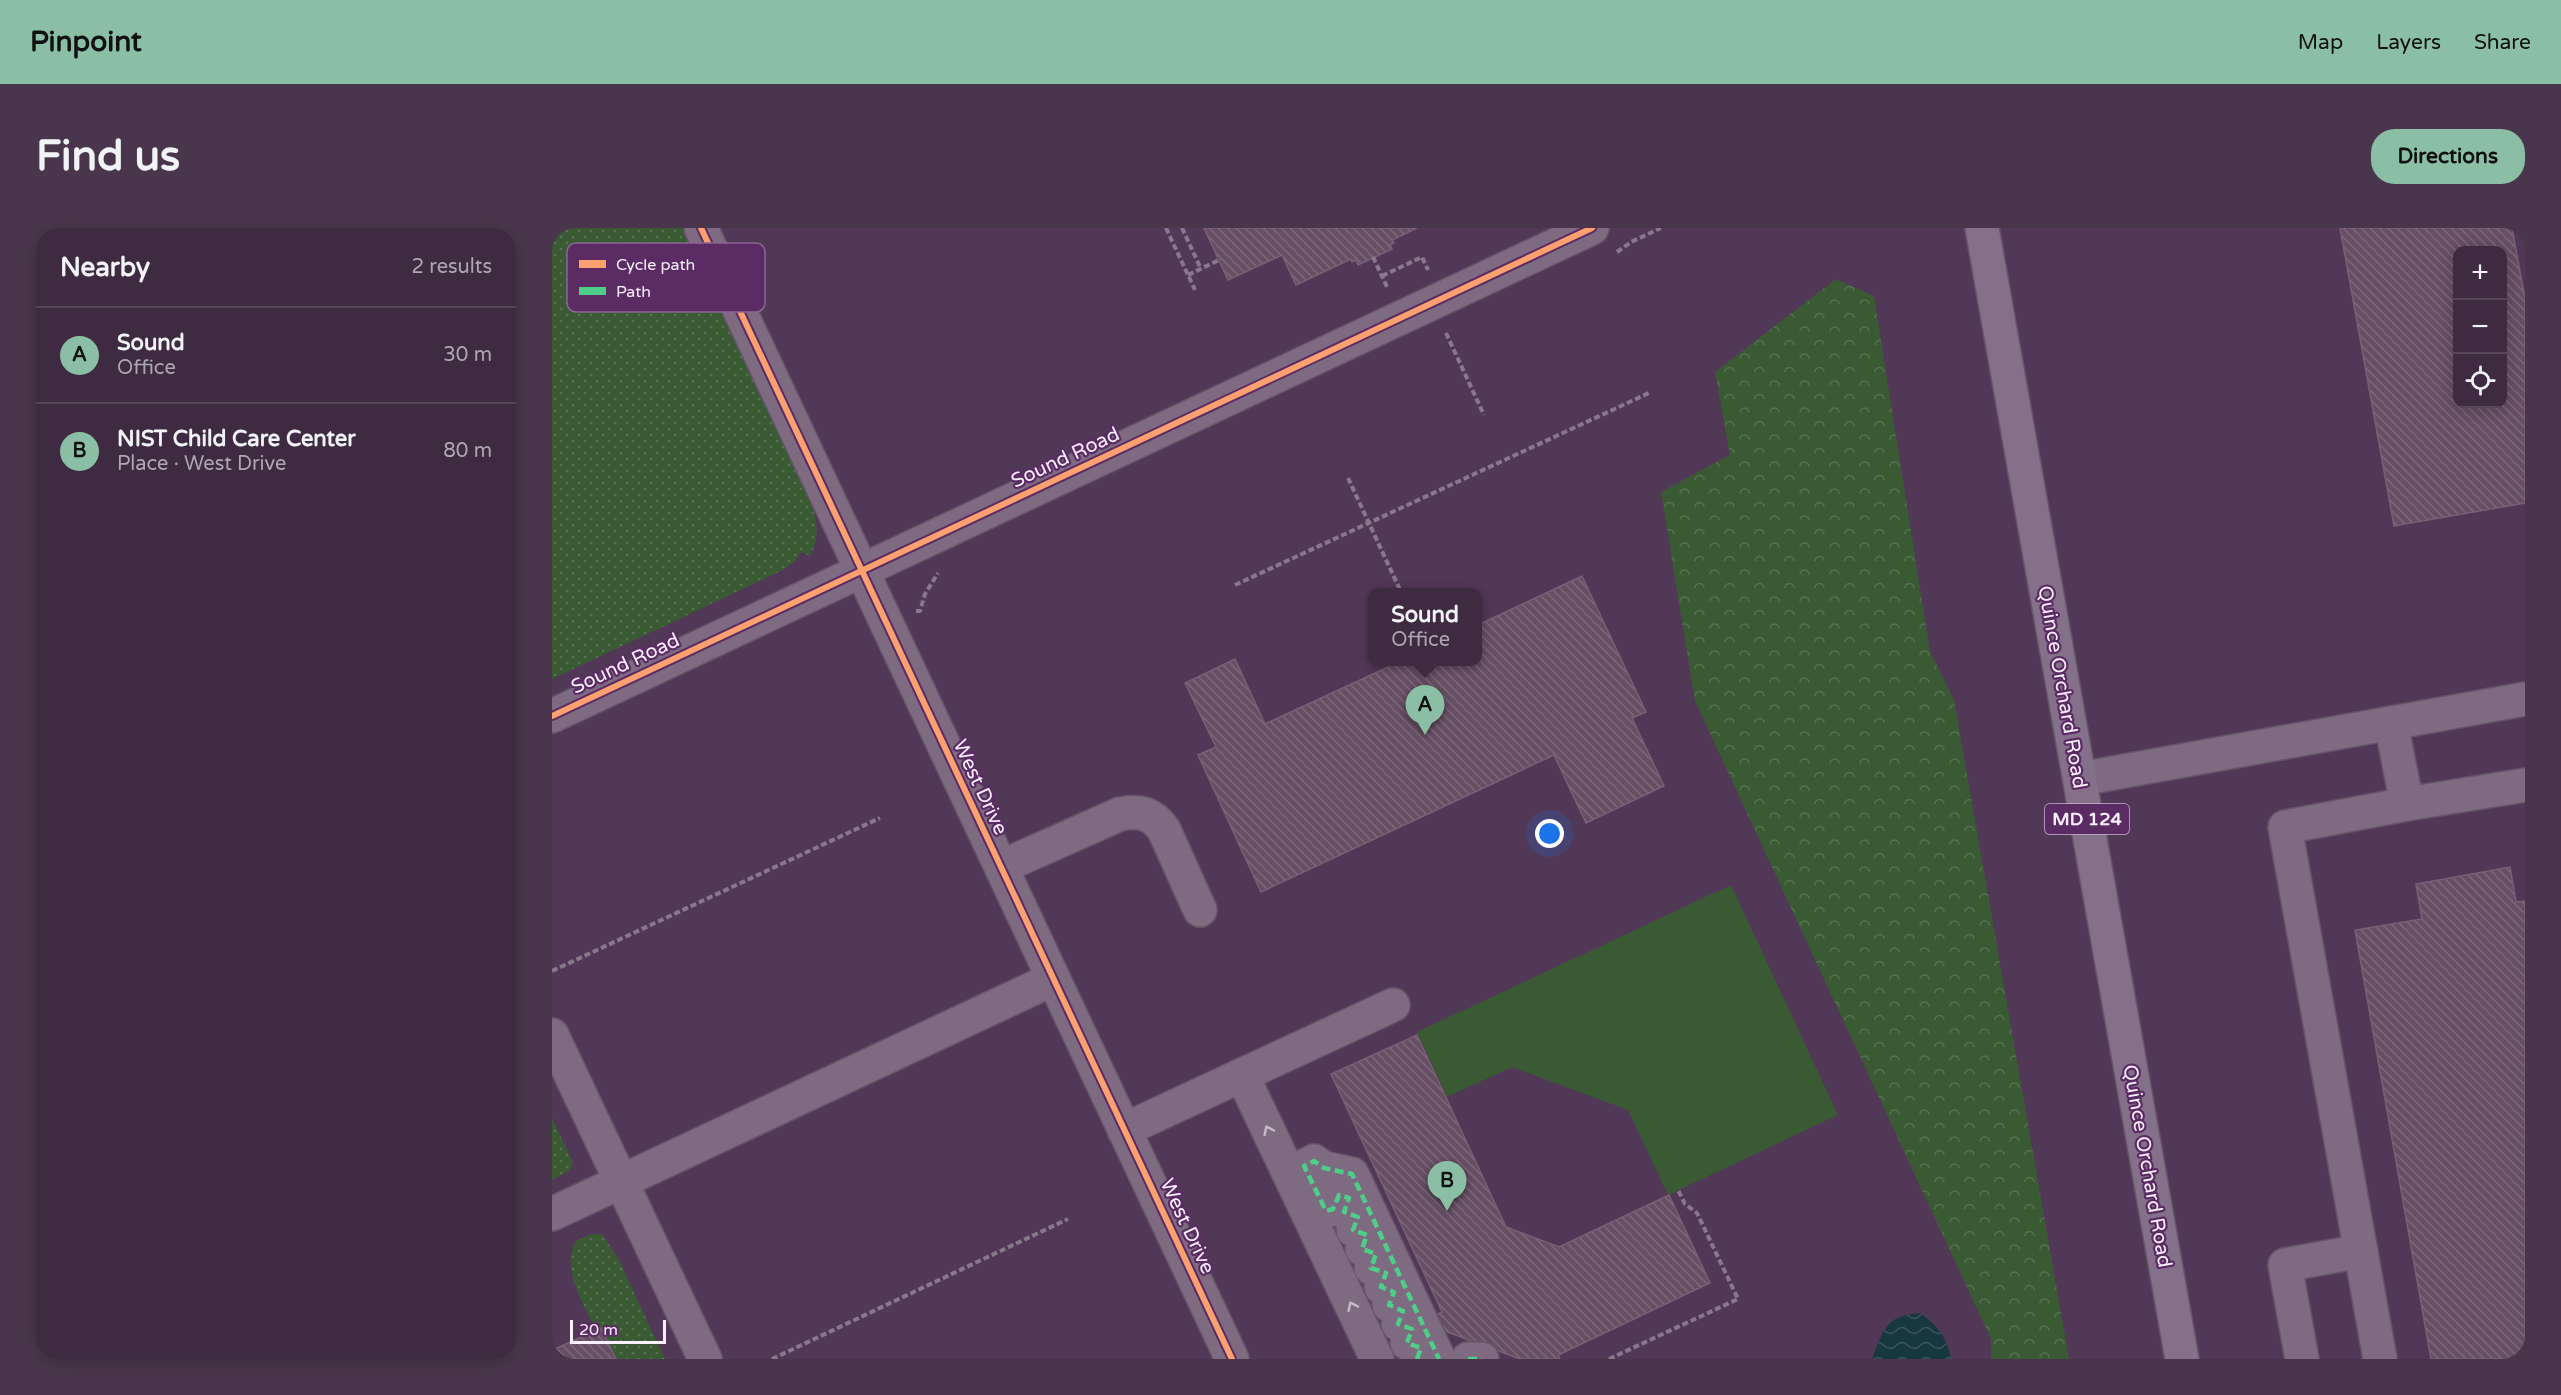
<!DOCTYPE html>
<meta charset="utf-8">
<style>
:root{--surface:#3e2a41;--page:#49364c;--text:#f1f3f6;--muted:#ada7b1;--line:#57465a;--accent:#8abfa5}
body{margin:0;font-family:"Varela Round",sans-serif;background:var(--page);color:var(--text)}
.controls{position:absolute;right:18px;top:18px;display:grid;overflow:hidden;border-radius:12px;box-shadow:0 3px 15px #0003}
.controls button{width:54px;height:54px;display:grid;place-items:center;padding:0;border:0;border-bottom:2px solid var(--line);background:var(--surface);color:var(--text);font:30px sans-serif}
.scale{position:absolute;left:18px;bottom:15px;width:96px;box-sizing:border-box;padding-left:6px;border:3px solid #faeffc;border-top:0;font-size:16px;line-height:21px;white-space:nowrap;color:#faeffc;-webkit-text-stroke:4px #5b2b64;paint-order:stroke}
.you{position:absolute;left:998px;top:606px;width:21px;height:21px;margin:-15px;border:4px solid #fff;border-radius:50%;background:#1a73e8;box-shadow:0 0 0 9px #1a73e833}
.badge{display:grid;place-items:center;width:39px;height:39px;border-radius:50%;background:var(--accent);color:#111;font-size:20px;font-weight:700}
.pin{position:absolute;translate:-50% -50px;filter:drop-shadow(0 2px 3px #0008)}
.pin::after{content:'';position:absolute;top:32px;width:21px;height:18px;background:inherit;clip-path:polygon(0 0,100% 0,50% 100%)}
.popup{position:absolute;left:816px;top:360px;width:114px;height:78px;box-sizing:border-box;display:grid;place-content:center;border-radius:12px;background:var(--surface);filter:drop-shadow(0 2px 4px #0005);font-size:20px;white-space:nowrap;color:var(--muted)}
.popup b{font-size:22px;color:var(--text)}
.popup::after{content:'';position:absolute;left:50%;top:100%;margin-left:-12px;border:12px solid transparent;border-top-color:var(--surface)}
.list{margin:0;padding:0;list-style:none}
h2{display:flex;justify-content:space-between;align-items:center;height:78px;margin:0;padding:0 24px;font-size:26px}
h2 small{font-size:20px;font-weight:400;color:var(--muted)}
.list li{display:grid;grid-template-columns:39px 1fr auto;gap:18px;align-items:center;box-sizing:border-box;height:96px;padding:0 24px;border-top:2px solid var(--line)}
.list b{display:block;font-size:22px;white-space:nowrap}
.list p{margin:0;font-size:20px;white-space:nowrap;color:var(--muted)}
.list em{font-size:20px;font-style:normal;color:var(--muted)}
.icon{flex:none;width:33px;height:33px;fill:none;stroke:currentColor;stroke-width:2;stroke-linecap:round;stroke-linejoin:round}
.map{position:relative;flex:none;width:1973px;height:1131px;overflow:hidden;border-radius:24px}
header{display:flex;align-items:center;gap:36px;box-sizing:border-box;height:84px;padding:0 30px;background:var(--accent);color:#111}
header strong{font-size:28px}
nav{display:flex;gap:33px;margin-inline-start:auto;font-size:21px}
.intro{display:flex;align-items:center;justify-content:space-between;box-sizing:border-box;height:144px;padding:0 36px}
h1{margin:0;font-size:42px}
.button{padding:15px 27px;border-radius:24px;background:var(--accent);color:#111;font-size:21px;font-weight:700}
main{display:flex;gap:36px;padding:0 36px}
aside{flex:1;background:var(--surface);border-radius:24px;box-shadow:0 3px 15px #0003}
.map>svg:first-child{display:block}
.grass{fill:url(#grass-dots)}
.forest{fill:url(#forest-crowns)}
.park{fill:#3a5a34}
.water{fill:url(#water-waves)}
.building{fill:url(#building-back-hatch);stroke:#796077;stroke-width:1.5;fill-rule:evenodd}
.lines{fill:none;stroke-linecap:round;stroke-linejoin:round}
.minor-casing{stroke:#655369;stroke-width:36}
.major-casing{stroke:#655369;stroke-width:36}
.path{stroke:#88788c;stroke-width:4;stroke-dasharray:6 3;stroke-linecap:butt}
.minor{stroke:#7e6b82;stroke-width:33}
.major{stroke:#847088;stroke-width:33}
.quiet{stroke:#4dcf88;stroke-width:4.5;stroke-dasharray:9 4.5;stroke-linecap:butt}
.cycleway-casing{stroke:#5b2b64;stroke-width:10}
.cycleway{stroke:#fca06f;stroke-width:6}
.oneway{stroke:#c8bacb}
.labels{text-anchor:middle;stroke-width:4.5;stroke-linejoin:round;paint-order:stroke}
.shield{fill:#5b2b64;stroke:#cab4ce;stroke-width:1.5}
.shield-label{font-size:18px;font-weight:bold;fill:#faeffc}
.street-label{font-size:20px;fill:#faeffc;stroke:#5b2b64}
.key{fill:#5b2b64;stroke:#8b6692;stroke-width:1.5}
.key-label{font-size:16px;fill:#faeffc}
</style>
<header>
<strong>Pinpoint</strong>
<nav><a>Map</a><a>Layers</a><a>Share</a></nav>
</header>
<div class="intro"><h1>Find us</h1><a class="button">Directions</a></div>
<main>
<aside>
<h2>Nearby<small>2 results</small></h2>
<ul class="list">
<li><span class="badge">A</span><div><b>Sound</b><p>Office</p></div><em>30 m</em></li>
<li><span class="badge">B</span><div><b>NIST Child Care Center</b><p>Place · West Drive</p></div><em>80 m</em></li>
</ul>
</aside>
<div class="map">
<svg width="1973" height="1131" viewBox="0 0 1973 1131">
<defs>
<pattern id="grass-dots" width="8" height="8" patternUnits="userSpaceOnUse" patternTransform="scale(1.5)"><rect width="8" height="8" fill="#3a5a34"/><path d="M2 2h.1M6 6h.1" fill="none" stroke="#577252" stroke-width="1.8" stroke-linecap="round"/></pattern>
<pattern id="forest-crowns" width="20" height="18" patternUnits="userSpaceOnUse" patternTransform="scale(1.5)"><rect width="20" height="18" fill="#3a5a34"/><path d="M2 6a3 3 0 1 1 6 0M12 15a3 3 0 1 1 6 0" fill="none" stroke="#577252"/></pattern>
<pattern id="water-waves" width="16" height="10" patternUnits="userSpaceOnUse" patternTransform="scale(1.5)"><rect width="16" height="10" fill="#16383e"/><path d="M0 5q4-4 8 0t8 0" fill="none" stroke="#39555b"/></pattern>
<pattern id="building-back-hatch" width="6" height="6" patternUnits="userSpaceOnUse" patternTransform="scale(1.5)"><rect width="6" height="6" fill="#664e64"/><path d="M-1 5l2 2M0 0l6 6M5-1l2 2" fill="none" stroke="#7d687b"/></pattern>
</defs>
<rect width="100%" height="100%" fill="#523857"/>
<!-- grass -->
<g class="grass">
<path d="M 0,0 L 130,0 L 260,278 C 266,296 267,311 258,328 L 249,324 L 243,333 L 231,342 L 0,451 Z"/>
<path d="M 0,890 L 21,935 L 17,943 L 0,952 Z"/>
<path d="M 39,1006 L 50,1006 L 67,1032 L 113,1131 L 64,1131 L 49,1100 L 44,1102 C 32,1076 8,1041 24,1013 Z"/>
</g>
<!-- forest -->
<path class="forest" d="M 1284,51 L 1322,68 L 1378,424 L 1402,472 L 1517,1131 L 1439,1131 L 1439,1111 L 1143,473 L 1109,264 L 1178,227 L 1163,144 Z"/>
<!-- park -->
<path class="park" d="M 1179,657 L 1286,887 L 1116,967 L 1076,882 L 960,839 L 895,869 L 865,804 Z"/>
<!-- water -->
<path class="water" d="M 1368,1085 C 1385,1097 1396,1110 1399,1131 L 1320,1131 C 1331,1104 1333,1087 1368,1085 Z"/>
<!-- building -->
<g class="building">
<path d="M 652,0 L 865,0 L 840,12 L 842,15 L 838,16 L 840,21 L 806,37 L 804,32 L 800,34 L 799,31 L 744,57 L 730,27 L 676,52 Z"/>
<path d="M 1788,0 L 1960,0 L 1973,71 L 1973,275 L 1842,298 ZM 1906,22 L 1950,22 L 1950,176 L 1906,176 Z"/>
<path d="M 1030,348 L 1094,484 L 1080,490 L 1112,558 L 1034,595 L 1002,527 L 709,664 L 646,527 L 664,519 L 633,455 L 683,431 L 713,496 L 847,434 L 926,434 L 926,397 Z"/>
<path d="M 1958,639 L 1964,674 L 1973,673 L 1973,1131 L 1879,1131 L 1803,702 L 1870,691 L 1864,656 Z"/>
<path d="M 865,807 L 954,999 L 1007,1019 L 1117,967 L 1158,1055 L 1006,1127 L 1008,1131 L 968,1131 L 887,1101 L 881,1088 L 890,1084 L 779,846 Z"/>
<path d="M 49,1100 L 64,1131 L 7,1131 L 3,1121 Z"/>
</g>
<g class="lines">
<!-- minor casing -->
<g class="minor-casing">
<g id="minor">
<path d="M 149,0 L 680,1131"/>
<path d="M 0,488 L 1040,0"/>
<path d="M 1528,551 L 1973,471"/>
<path d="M 1855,576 L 1973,557"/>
<path d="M 449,639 L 568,586 C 588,582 600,585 612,602 L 648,682"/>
<path d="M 0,807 L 153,1131"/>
<path d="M 690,847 L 841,777"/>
<path d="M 572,902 L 690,847 L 825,1131"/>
<path d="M 0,986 L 501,751"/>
<path d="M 865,1131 L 869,1120 L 855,1115 L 860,1101 L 846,1096 L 851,1083 L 837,1077 L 842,1064 L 829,1059 L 834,1045 L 819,1040 L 824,1026 L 810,1021 L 815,1007 L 801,1002 L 806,989 L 792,984 L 797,970 L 787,967 L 781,981 L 774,983 L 752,938 L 762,933 L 772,940 L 800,946 L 887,1131"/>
<path d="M 916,1131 L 930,1131"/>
<path d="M 1750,1131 L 1733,1037 L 1809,1023"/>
<path d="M 1828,1131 L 1733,599 L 1855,576 L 1839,495"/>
</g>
</g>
<!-- major casing -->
<g class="major-casing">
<path id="major" d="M 1430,0 L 1630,1131"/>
</g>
<!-- path -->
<g class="path">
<path d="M 614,0 L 643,62"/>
<path d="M 630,0 L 649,41"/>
<path d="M 1065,24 L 1079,14 L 1109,0"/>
<path d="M 821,29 L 836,61"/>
<path d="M 636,47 L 667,32"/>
<path d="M 830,48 L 870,29 L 876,42"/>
<path d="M 894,105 L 932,187"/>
<path d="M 796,250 L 849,364"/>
<path d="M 683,357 L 1097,165"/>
<path d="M 364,383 L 368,383 L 373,366 L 386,345"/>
<path d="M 0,743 L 328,590"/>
<path d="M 220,1131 L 516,991"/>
<path d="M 1057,1131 L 1186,1071 L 1145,985 L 1133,976 L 1126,962"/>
</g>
<!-- minor -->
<use href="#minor" class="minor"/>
<!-- major -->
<use href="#major" class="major"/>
<!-- quiet -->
<g class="quiet">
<path d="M 865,1131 L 869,1120 L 855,1115 L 860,1101 L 846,1096 L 851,1083 L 837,1077 L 842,1064 L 829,1059 L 834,1045 L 819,1040 L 824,1026 L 810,1021 L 815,1007 L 801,1002 L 806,989 L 792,984 L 797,970 L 787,967 L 781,981 L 774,983 L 752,938 L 762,933 L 772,940 L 800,946 L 887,1131"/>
<path d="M 916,1131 L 930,1131"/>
</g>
<!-- cycleway casing -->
<g class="cycleway-casing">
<g id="cycleway">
<path d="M 149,0 L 680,1131"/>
<path d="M 0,488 L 1040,0"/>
</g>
</g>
<!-- cycleway -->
<use href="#cycleway" class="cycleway"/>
</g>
<!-- one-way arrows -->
<defs><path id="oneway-chevron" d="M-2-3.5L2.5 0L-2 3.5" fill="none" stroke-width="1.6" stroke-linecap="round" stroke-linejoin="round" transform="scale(1.5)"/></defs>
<g class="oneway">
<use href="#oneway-chevron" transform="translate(716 902) rotate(-115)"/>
<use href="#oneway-chevron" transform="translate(800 1078) rotate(-115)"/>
</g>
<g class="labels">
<!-- shield labels -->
<rect class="shield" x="1493" y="576" width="84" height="30" rx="4.5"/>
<g class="shield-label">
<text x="1535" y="597">MD 124</text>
</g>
<!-- street labels -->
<g class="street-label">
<text transform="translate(513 229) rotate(-25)" y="7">Sound Road</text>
<text transform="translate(73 435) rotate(-25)" y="7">Sound Road</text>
<text transform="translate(1511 459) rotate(80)" y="7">Quince Orchard Road</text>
<text transform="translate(429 559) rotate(65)" y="7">West Drive</text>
<text transform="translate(1596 938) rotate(80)" y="7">Quince Orchard Road</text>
<text transform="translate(636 998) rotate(65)" y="7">West Drive</text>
</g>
</g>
<!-- legend -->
<rect x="15" y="15" width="198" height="69" rx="9" class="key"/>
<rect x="27" y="32" width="27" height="8" fill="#fca06f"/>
<rect x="27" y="59" width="27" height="8" fill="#4dcf88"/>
<g class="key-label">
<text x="64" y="42">Cycle path</text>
<text x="64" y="69">Path</text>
</g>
</svg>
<div class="controls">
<button>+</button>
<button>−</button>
<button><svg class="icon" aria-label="locate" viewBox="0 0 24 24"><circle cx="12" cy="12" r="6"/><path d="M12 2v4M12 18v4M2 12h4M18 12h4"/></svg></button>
</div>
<div class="scale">20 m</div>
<div class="you"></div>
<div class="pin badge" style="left:873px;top:507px">A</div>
<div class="popup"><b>Sound</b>Office</div>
<div class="pin badge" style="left:895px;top:983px">B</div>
</div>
</main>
